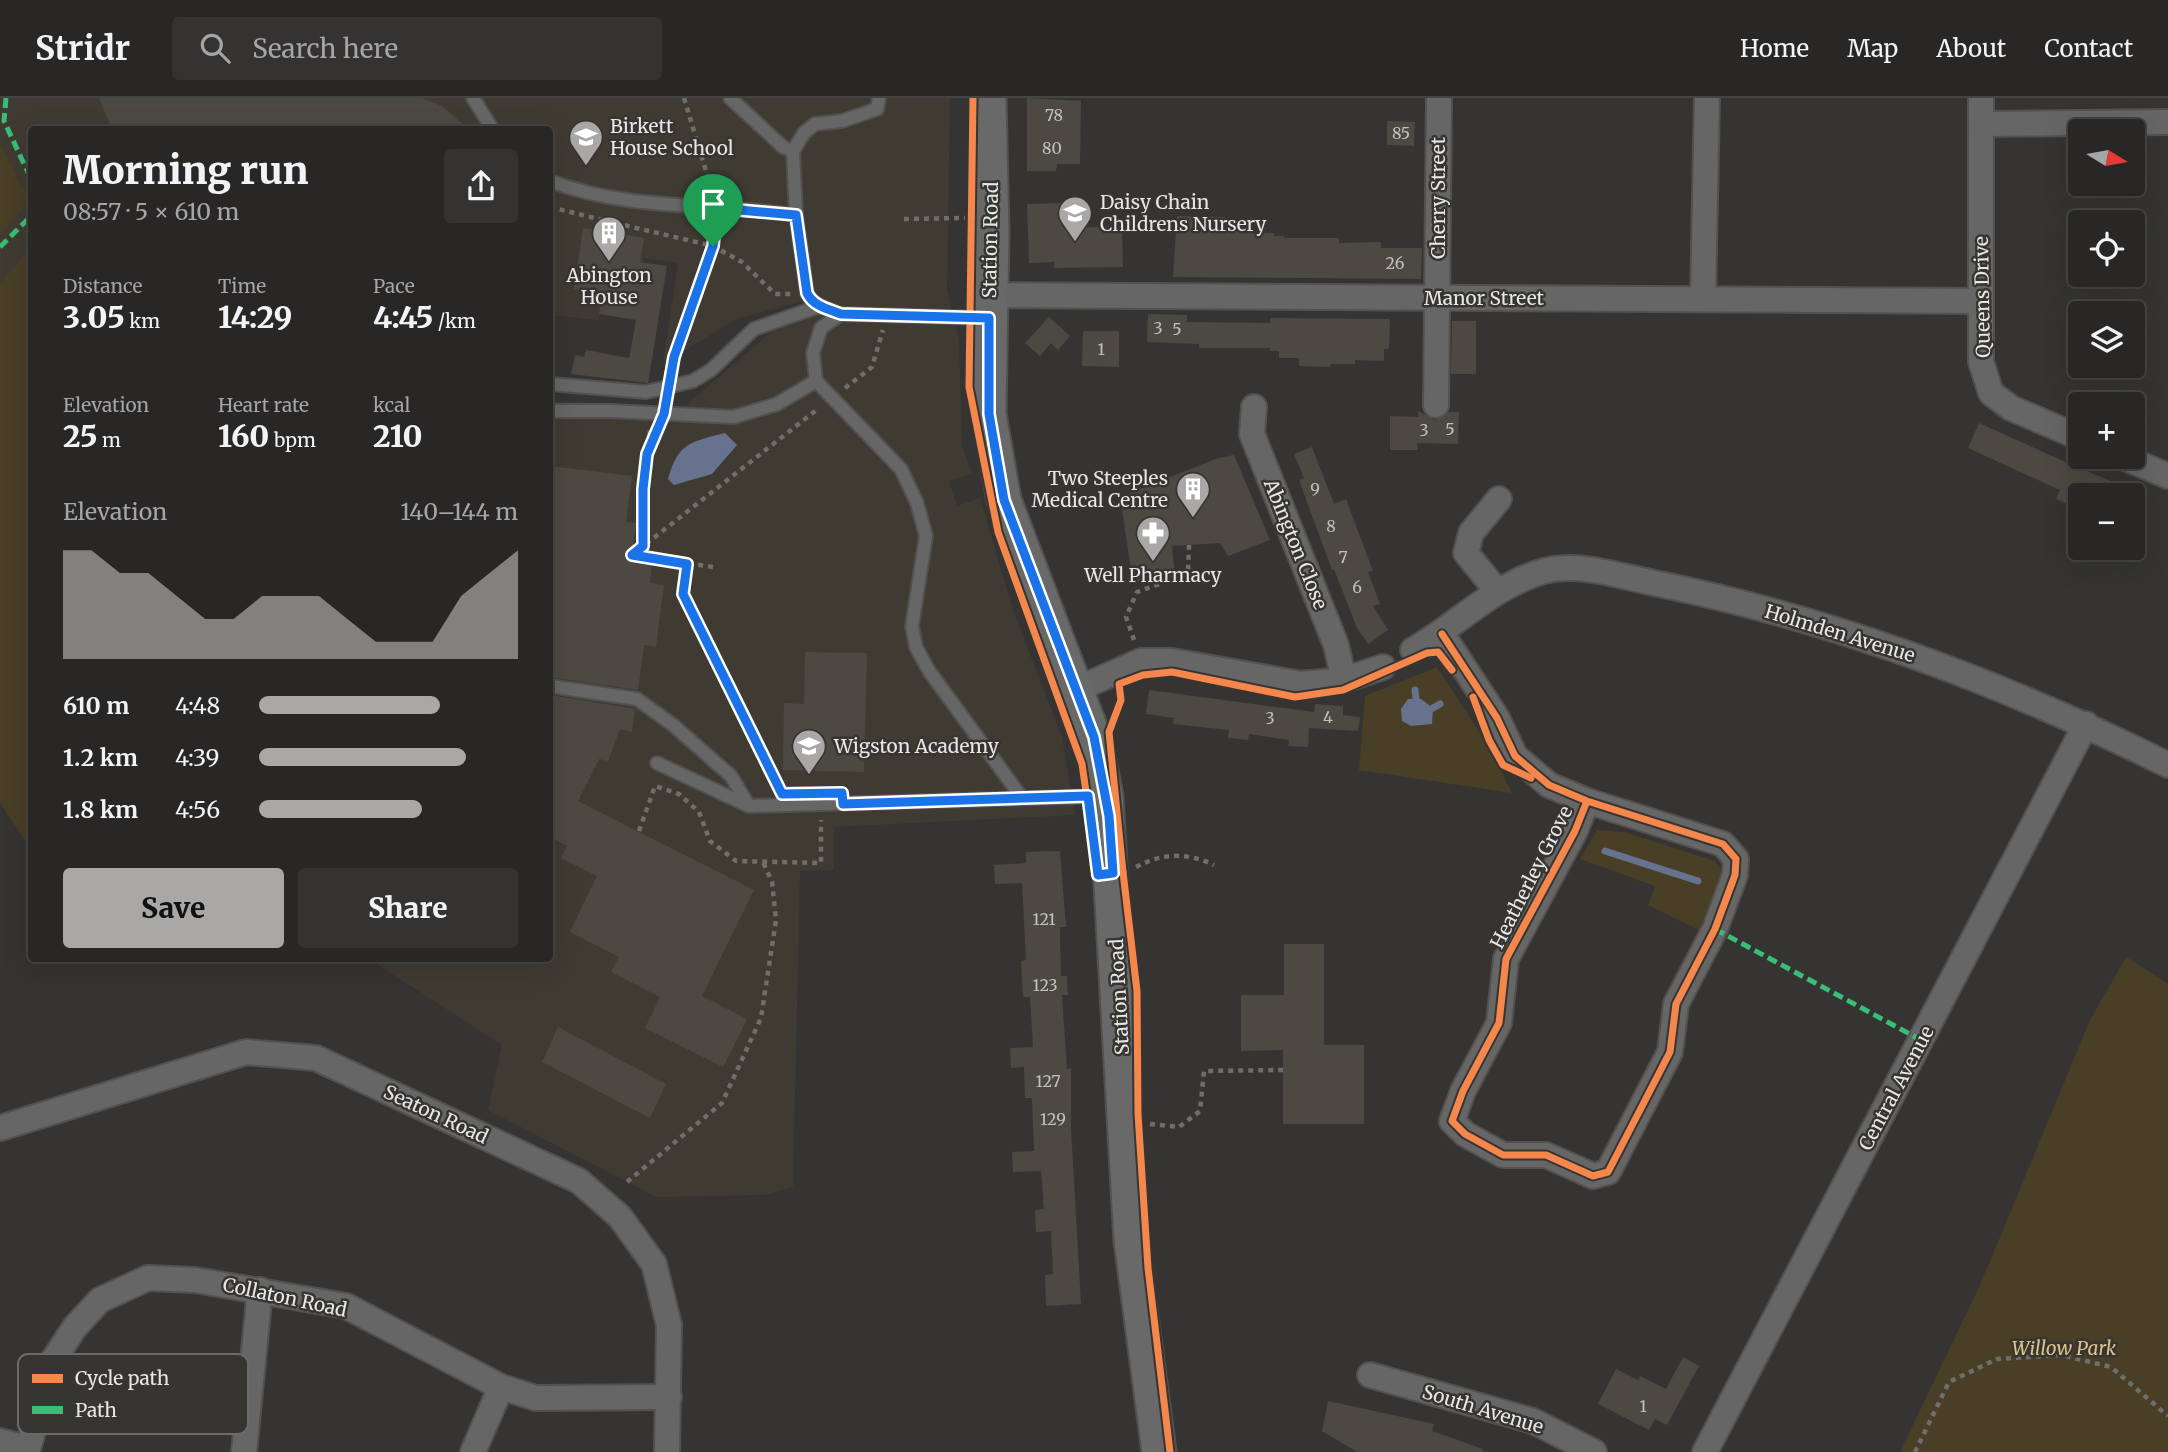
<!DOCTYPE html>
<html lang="en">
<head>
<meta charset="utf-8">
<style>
	body { margin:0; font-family:Merriweather,serif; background:#343332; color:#f1f3f6; height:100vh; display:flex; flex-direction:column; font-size:26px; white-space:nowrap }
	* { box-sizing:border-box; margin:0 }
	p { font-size:23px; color:#a5a5a7 }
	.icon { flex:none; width:38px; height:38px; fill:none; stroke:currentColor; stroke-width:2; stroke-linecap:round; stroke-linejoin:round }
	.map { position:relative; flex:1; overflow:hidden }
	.drawer { position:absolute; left:28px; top:28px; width:525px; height:836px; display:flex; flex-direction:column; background:#282726; border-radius:7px; box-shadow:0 7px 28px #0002,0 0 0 2px #444443 }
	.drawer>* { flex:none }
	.needle { width:46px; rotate:101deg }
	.tools { position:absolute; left:2068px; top:21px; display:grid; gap:14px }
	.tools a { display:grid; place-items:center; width:77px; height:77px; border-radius:7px; background:#282726; box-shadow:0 7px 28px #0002,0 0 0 2px #444443; font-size:35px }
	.pin { position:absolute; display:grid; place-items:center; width:60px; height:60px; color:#fff; margin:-72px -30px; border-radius:50% 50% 50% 0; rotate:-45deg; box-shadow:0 0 7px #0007 }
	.pin .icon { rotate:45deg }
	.round { display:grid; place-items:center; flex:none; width:74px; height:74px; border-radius:7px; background:#343332 }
	.overview { display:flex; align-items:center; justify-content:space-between; height:119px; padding:0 35px }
	h1 { font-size:38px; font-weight:800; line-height:52px }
	.stats { display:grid; grid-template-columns:repeat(3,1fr); gap:10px; height:119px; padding:7px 35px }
	.stats div { display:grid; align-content:center }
	.stats b { font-size:30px; font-weight:800 }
	.stats small { font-size:19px; font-weight:400 }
	.stats p { font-size:19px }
	.chart { height:196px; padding:14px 35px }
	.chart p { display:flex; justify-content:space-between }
	.chart svg { width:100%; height:126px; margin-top:7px; fill:#a9a8a7; opacity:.7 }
	.primary-button { display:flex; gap:14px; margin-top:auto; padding:14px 35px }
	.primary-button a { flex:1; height:80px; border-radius:7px; background:#a9a8a7; color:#111; font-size:28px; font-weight:800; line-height:80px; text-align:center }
	.primary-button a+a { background:#343332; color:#f1f3f6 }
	ul { padding:0 35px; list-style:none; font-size:23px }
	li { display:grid; grid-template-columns:112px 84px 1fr; align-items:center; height:52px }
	li i { height:18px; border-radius:9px; background:#a9a8a7 }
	header { display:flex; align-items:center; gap:42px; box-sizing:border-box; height:98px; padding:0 35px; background:#282726; border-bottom:2px solid #444443 }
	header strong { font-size:33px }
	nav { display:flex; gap:38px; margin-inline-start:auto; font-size:24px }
	.search { width:490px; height:63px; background:#343332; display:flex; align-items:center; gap:18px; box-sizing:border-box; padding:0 24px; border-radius:7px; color:#a5a5a7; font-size:26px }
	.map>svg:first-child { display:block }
</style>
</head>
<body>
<header>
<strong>Stridr</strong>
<div class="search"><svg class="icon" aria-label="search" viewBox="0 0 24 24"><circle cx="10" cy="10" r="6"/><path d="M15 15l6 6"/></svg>Search here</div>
<nav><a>Home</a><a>Map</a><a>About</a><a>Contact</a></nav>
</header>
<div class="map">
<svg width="2168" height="1354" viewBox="0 0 2168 1354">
	<rect width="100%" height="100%" fill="#353433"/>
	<path fill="#3f3b33" d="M0,0h950l-3,191 12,51 3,105 10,29 -23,7 8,25 23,-8 33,112 49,127 13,78 -241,12v43l-34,1 -7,316 -29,8 -108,2 -168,-87 14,-65 -133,-86h181v-558l134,6 124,-107 -72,19 -73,45 15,-101 -34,-5 -12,61 -32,-5 -2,6 -48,-5v-185h-518l-1,719 -31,-46z"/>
	<g fill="#493e26">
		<path d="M0,45l29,58 -29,34z"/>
		<path d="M31,149v602l-31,-46v-519z"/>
		<path d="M1437,569l48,74 27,52 -153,-23 6,-74z"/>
		<path d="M1597,732l27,2 91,29 10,15 -26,54 -51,-25 7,-19 -75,-27z"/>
		<path d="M2126,859l42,27v468h-268l80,-167 110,-265z"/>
	</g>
	<g fill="#67728f">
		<path d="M725,335l12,12 -25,29 -38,11 -6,-6c10,-36 22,-37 57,-46z"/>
		<path d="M1408,601h13l12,9 -1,16 -21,2 -9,-5 -1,-12z"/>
	</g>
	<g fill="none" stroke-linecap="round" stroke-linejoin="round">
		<g stroke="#67728f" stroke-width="7">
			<path d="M1415,592l1,9"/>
			<path d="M1433,610l7,-4"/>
			<path d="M1605,753l93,30"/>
		</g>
	</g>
	<g fill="#4c4942">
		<path d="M99,0h323l20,8 28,24h-358z"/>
		<path d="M1027,0l54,3 -1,63h-23l-1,7h-29z"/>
		<path d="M1387,23l28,1 -1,24 -27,-1z"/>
		<path d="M1065,105l1,25 56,-2 1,41 -69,1v-6l-25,1 -2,-59z"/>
		<path d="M1177,118l48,1v13h26v3h23v3h10v2h55v5l42,-1v6h41l-1,31 -248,-2z"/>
		<path d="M583,130l61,10 -4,24 27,4 -19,117 -77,-9 4,-19 9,2 2,-7 43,8 7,-38 -37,-6 3,-21 -28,-4z"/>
		<path d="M1148,216l39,1v7l83,1v-5l120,1 -1,30h-5v12l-29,-1v4h-24l-1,3 -31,-1v-8h-20v-7h-9v-3h-71v-4l-52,-2z"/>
		<path d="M1049,219l21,19 -12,14 -7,-7 -11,13 -15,-13z"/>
		<path d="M1452,223h24v53h-25z"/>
		<path d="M1083,233h36v36l-37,-1z"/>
		<path d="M1418,313l17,9 14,-8h10l-1,32 -41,-1 1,7h-28v-34l28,1z"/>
		<path d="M1979,325l93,42 73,30h-64v15l-25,-11 4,-9 -92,-42z"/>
		<path d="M1312,349l22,57 12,-5 27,72 -5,1 12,32 -7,2 15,24 -20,14 -11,-16 -23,-59 -2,1 -33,-90 5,-2 -10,-24z"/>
		<path d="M1234,357l36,85 -42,16 -8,-13 -48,3 3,31 -42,5 -13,-85 98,-39z"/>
		<path d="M550,368l82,10 -6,46 10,1 -5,38 21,2 -2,20 14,2 -8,62 -12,-2 -6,45 -88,-13z"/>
		<path d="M805,554l62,1 -3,119 -81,-2 1,-67 20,1z"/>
		<path d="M1149,592l165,22 1,-8 28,2v9l17,2 -2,14 -49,-3 -1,19 -20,-1 1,-6 -40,-6 -1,6 -20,-2 1,-8 -56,-6 1,-6 -28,-4z"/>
		<path d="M550,597l85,14 -3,23 -12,-3 -12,32 -9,-2 -21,42 176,89 -52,106 45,23 -24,48 -78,-39 15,-31 -49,-25 8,-15 -49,-25 27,-56 -36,-18 6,-12 -17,-9z"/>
		<path d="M1060,753l6,76h-6v15l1,34h6l1,19h-6l5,74 4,-1v60l10,176 -35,2 -1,-31 8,-1 -2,-43 -15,1 -1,-22 9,-1 -3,-38 -28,1 -1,-20 22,-1 -2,-53h-7l-1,-31 -13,1 -1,-20 23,-1 -3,-50h-7l-2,-36 5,-1 -4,-77 -27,1 -1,-19 32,-2v-11z"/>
		<path d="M1284,846h40v101h40v79h-81v-74l-42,1v-56h43z"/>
		<path d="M558,929l108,57 -16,34 -108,-56z"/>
		<path d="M1683,1259l16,9 -32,59 -12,-6 -6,11 -51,-26 18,-35 22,11 2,-4 26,13z"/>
		<path d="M1328,1303l106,23 -2,7 51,18v3h-126l-35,-21z"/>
	</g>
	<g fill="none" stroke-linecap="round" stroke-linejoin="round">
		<g stroke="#52514f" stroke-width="16">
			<g id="service">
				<path d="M473,0l20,32"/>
				<path d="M730,0l53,49 10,4"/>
				<path d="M550,83c78,30 164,22 246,34"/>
				<path d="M841,216c-13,-5 -28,-8 -34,-21l-11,-78 -3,-64 11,-18 11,-9 27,-3 35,-12 2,-11"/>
				<path d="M988,220l-147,-4 -20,14 -8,25 3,28 85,88 16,34 9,33 -14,90 4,21 13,24 93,127"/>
				<path d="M550,286l96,8 47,-11 18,-11 43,-41 66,-23"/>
				<path d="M550,313h61l123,6 43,-13 39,-23"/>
				<path d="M550,588l87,13 36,26 58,51 18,30"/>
				<path d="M657,665l92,43 357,-10"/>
			</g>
		</g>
		<g stroke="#52514f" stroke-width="28">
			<g id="minor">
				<path d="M1981,0v264l10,31 20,15 70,30"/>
				<path d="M1982,26l186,-2"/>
				<path d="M989,197l991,6"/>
				<path d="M1703,200l4,-200"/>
				<path d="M1436,307l3,-307"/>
				<path d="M1254,309l-2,27 84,211 8,35"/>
				<path d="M2123,359l45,19"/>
				<path d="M1497,493l-31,-38 5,-20 28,-34"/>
				<path d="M1442,536l55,84 18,38 34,29 38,16 136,43 13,15 -1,16 -20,54 -39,75 -6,48 -62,120 -15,4 -47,-21h-43l-38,-21 -13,-13 11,-30 36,-68 7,-64 69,-128 12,-30"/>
				<path d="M1413,552c44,-25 81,-65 131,-79 35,-9 76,5 110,12 179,36 351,101 514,182"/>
				<path d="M1075,592l66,-29h31l129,23 43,-4 39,-13"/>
				<path d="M0,1030l246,-76 70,6 263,123 41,36 34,47 15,61 -2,127"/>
				<path d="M1370,1277l163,46 61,31"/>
				<path d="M0,1343l27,7"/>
				<path d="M27,1354l27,-93 21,-32 25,-27 48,-22 47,2 151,26 155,81 35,11 133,-1"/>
				<path d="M244,1354l16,-162"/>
				<path d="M473,1354l28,-65"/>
				<path d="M1705,1354l381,-728"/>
			</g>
		</g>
		<g stroke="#52514f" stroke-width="37">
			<path id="secondary" d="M989,0l3,134 -3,182 15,86 90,237 12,59 25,445 28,211"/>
		</g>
		<g stroke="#6e6e6d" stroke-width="4.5" stroke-dasharray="5 5" stroke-linecap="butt">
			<path d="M684,0l28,93"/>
			<path d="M550,109l65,16"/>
			<path d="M904,121l61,-1"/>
			<path d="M615,135v-10l98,23 29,16 33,32h16"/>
			<path d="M672,271l41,-123 2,-22"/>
			<path d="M845,290l27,-21 11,-37"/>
			<path d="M647,356l11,-26"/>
			<path d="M643,447v-55l7,-61"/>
			<path d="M687,465l-4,31 96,194"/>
			<path d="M713,469l-81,-12 187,-147"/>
			<path d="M1134,542l-8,-23 11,-25 51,-18 1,-29"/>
			<path d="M639,733l16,-45 24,8 20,18 11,29 26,20 85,2v-43"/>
			<path d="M1136,769c26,-14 51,-15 78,-2"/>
			<path d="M1150,1026l29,3 21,-16 4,-40 79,-1"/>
			<path d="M627,1084l95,-79 39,-85 15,-98 -4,-38 -9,-20"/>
			<path d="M1915,1354l34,-70 48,-23 64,-4 50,12 57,49"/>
		</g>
		<use href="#service" stroke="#676666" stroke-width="12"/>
		<use href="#minor" stroke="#676666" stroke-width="24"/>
		<use href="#secondary" stroke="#696969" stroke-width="33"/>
		<g stroke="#3abd76" stroke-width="5" stroke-dasharray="10 5" stroke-linecap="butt">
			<path d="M6,0l-2,23 28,60"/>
			<path d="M0,149l32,-32"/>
			<path d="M1715,831l206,111"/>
		</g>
		<g stroke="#363532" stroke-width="11">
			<g id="cycleway">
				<path d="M973,0l-4,289 29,145 84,232 16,111 25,-3 14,119 1,123 10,154 22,184"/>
				<path d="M1442,536l55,84 18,38 34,29 38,16 136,43 13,15 -1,16 -20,54 -39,75 -6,48 -62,120 -15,4 -47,-21h-43l-38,-21 -13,-13 11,-30 36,-68 7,-64 69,-128 12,-30"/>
				<path d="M1473,599l16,43 14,25 28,13"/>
				<path d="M1123,774l-14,-140 12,-32 -2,-16 24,-9 29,-3 123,25 48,-7 84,-37 11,-1 14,18"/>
			</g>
		</g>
		<use href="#cycleway" stroke="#f5874c" stroke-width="7"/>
	</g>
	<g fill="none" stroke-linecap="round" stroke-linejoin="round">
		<g stroke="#fff" stroke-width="14">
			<path id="route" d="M717,110l79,7 11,78c6,13 21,16 34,21l148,4v96l15,86 90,237 15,79 4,57 -15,2 -10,-79 -245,8 -1,-11 -60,1 -99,-200 4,-30 -55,-9 11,-9v-57l4,-35 17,-40 10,-57 39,-111z"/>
		</g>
		<use href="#route" stroke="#1a73e8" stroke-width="9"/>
	</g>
	<defs>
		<g id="school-pin" transform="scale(1.75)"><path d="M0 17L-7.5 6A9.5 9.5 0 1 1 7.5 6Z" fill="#a9a8a7" stroke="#363532"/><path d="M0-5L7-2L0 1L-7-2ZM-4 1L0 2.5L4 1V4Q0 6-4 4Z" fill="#fff"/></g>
		<g id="building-pin" transform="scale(1.75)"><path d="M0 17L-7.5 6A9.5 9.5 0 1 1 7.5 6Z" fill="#a9a8a7" stroke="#363532"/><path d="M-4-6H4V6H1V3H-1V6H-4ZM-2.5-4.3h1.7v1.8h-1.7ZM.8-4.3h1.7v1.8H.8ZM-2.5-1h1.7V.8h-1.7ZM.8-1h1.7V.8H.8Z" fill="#fff"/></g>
		<g id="pharmacy-pin" transform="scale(1.75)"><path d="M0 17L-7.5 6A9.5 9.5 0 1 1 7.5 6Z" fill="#a9a8a7" stroke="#363532"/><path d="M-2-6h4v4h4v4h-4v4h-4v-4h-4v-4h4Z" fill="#fff"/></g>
	</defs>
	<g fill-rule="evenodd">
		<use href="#school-pin" x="586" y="39"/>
		<use href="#school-pin" x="1075" y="115"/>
		<use href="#building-pin" x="609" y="135"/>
		<use href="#building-pin" x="1193" y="391"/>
		<use href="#pharmacy-pin" x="1153" y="435"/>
		<use href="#school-pin" x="809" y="648"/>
	</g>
	<g text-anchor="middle" stroke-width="5" stroke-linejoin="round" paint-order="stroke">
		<g font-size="16" fill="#c1c0bc">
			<text x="1054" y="23">78</text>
			<text x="1401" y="41">85</text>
			<text x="1052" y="56">80</text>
			<text x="1395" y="171">26</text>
			<text x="1158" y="236">3</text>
			<text x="1177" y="237">5</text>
			<text x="1101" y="257">1</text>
			<text x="1450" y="337">5</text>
			<text x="1424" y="338">3</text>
			<text x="1315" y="397">9</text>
			<text x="1331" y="434">8</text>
			<text x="1343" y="465">7</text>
			<text x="1357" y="495">6</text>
			<text x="1328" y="625">4</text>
			<text x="1270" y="626">3</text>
			<text x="1044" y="827">121</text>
			<text x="1045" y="893">123</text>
			<text x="1048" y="989">127</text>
			<text x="1053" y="1027">129</text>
			<text x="1643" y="1314">1</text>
		</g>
		<g font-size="19" fill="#e8e7e5" stroke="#363532" text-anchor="start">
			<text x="610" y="35">Birkett<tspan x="610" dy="22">House School</tspan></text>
			<text x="1100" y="111">Daisy Chain<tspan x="1100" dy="22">Childrens Nursery</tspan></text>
			<text x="609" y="184" text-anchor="middle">Abington<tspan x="609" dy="22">House</tspan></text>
			<text x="1168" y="387" text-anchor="end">Two Steeples<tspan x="1168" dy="22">Medical Centre</tspan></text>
			<text x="1153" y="484" text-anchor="middle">Well Pharmacy</text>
			<text x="834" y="655">Wigston Academy</text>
		</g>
		<g font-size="19" fill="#e8e7e5" stroke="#363532">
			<text transform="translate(1438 100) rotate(-90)" y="7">Cherry Street</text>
			<text transform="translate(990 142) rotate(-89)" y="7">Station Road</text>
			<text transform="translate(1982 199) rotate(-91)" y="7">Queens Drive</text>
			<text x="1484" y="207">Manor Street</text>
			<text transform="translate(1296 446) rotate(68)" y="7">Abington Close</text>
			<text transform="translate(1840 535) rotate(17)" y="7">Holmden Avenue</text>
			<text transform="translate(1531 779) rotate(-63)" y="7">Heatherley Grove</text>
			<text transform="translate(1119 899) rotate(-93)" y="7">Station Road</text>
			<text transform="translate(1896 990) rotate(-62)" y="7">Central Avenue</text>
			<text transform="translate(436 1016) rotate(25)" y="7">Seaton Road</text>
			<text transform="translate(285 1199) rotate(12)" y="7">Collaton Road</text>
			<text transform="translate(1483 1311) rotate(17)" y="7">South Avenue</text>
		</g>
		<g font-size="19" font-style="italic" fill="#dfc48a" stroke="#363532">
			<text x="2064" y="1257">Willow Park</text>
		</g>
	</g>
	<rect x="18" y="1256" width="230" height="80" rx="10" fill="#363532" stroke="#6b6a68" stroke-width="2"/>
	<rect x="32" y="1276" width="31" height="9" fill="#f5874c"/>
	<rect x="32" y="1308" width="31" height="8" fill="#3abd76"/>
	<g font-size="19" fill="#e8e7e5">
		<text x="75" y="1287">Cycle path</text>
		<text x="75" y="1319">Path</text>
	</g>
</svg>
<div class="tools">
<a><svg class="needle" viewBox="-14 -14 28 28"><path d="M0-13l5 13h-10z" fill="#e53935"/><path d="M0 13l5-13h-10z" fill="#a5a5a7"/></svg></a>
<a><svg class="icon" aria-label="locate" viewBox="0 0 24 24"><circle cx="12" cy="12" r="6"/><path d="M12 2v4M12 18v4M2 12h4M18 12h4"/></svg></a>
<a><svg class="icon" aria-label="layers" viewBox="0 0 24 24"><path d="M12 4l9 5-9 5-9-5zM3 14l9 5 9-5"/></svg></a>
<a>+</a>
<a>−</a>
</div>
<div class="pin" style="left:713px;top:148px;background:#1e9e55"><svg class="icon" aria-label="arrive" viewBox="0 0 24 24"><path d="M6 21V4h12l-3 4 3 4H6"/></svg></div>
<section class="drawer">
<div class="overview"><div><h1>Morning run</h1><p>08:57 · 5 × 610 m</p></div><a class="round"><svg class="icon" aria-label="share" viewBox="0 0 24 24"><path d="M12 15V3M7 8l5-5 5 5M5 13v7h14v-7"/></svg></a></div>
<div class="stats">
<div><p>Distance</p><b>3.05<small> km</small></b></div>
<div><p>Time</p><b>14:29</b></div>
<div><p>Pace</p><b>4:45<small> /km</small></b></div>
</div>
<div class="stats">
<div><p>Elevation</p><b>25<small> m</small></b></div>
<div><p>Heart rate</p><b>160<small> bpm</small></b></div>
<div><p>kcal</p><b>210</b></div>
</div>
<div class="chart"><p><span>Elevation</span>140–144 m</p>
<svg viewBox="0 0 160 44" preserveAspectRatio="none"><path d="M0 44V6L10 6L20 14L30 14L40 22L50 30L60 30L70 22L80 22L90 22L100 30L110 38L120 38L130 38L140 22L150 14L160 6V44z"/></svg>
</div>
<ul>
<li><b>610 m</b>4:48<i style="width:70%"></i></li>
<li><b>1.2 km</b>4:39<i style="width:80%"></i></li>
<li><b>1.8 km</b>4:56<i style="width:63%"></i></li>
</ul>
<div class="primary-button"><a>Save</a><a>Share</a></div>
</section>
</div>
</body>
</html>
